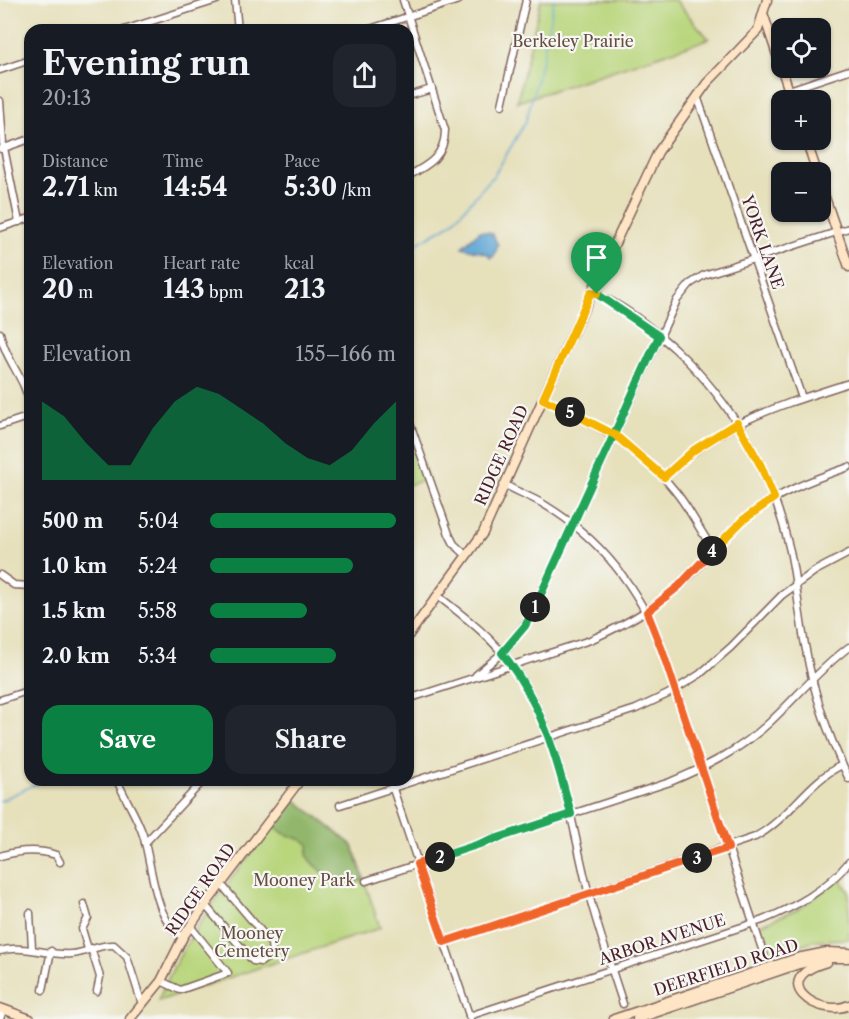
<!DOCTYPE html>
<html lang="en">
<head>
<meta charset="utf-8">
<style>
	body { margin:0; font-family:"Libre Caslon Text",serif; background:#20242c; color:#f1f3f6; height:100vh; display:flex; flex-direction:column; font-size:22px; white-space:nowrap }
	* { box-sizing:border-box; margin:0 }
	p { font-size:20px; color:#9ea1a6 }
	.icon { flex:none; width:33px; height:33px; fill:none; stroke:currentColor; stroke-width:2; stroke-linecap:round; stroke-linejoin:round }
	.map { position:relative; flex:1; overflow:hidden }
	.details { position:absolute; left:24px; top:24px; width:390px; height:762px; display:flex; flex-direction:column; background:#171b24; border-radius:18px; box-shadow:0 2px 4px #0004 }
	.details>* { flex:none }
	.tools { position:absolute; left:771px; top:18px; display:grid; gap:12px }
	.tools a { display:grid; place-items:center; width:60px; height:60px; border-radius:12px; background:#171b24; box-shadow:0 2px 4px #0004; font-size:30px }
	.pin { position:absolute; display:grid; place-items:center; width:51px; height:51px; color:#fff; margin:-62px -26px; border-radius:50% 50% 50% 0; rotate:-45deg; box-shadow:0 0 6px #0007 }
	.pin .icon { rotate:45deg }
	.km { position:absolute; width:30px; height:30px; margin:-15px; border-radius:50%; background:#222; color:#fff; font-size:16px; line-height:30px; text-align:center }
	.round { display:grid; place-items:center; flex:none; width:63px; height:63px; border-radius:18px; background:#20242c }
	.summary { display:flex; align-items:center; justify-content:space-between; height:102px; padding:0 18px }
	h1 { font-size:33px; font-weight:800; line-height:45px }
	.figures { display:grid; grid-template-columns:repeat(3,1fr); gap:9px; height:102px; padding:6px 18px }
	.figures div { display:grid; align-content:center }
	.figures b { font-size:26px; font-weight:800 }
	.figures small { font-size:16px; font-weight:400 }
	.figures p { font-size:16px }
	.chart { height:168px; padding:12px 18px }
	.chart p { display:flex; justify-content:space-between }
	.chart svg { width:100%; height:108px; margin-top:6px; fill:#0b8043; opacity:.7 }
	.cta { display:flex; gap:12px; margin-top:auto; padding:12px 18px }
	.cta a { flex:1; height:69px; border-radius:18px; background:#0b8043; color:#fff; font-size:24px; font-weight:800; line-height:69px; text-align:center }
	.cta a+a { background:#20242c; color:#f1f3f6 }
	ul { padding:0 18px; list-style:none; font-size:20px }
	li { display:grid; grid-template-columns:96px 72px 1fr; align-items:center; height:45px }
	li i { height:15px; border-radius:8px; background:#0b8043 }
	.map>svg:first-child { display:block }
</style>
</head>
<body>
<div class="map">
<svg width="849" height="1019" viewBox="0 0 849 1019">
	<rect width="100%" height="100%" fill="#f6f6f2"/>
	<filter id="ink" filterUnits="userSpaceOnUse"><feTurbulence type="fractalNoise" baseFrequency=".0167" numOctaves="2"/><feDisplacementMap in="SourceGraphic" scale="12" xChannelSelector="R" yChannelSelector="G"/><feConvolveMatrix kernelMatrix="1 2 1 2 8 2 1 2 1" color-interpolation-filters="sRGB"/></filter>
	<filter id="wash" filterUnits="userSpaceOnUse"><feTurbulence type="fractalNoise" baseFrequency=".008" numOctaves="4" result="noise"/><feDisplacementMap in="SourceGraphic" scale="24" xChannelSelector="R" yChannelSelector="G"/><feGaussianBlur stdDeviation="1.35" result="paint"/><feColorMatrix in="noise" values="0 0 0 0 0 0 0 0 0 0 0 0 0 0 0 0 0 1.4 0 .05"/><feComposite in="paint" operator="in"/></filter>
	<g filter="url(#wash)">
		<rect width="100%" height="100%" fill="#e6e0bb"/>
		<g fill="#b9d67d" stroke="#827a54" stroke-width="1.5">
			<path d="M541,0h134l34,39 -192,63z"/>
			<path d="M418,450l10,29 -20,6v-31z"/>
			<path d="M294,799l59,47 27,82 -222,73c31,-76 86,-138 136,-202z"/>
			<path d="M839,879l10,12v48l-34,1 -48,16 -9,-30 42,-18z"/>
		</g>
		<path fill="#92b76c" stroke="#6e6b4c" stroke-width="1.5" d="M294,799l59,47 11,33c-21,11 -46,-7 -57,-24l2,-11c-12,-9 -27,-6 -35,-20z"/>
		<path fill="#5ca4d3" stroke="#53627f" stroke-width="1.5" d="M480,231l12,2 6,12 -4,11 -4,2 -2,-4 -26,-7z"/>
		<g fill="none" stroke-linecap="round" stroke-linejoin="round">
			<g stroke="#5ca4d3" stroke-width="1.5">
				<path d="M408,249l44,-26 43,-49 31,-53 16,-61 12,-60"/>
				<path d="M0,801l44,-21"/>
			</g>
		</g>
	</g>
	<g filter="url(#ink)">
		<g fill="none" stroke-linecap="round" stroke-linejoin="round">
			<g stroke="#81635d" stroke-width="9">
				<g id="street">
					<path d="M235,0l3,30"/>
					<path d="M403,0l42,130c0,26 -16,35 -37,46"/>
					<path d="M124,30l93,-30"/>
					<path d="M367,30l92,-30"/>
					<path d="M0,70l30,-10"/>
					<path d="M789,90l60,-20"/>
					<path d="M408,96l24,-7"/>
					<path d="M697,96l105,302"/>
					<path d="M0,101l3,42 16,79"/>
					<path d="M502,105l24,-105"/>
					<path d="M1,149l29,-10"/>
					<path d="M0,228l30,-10"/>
					<path d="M591,292c30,11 59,35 83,56 59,54 98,125 116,203 7,33 9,66 16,99 8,45 23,88 43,129"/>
					<path d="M0,333c5,27 26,46 30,73"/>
					<path d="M543,399c51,26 96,45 132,92 15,18 25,40 38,58"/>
					<path d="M408,418l41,116 5,10 13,12"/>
					<path d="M0,426l30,-10"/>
					<path d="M664,477c58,-55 111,-70 185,-94"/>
					<path d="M504,484c13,8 28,13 41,21 56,34 94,83 117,144l102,306"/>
					<path d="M0,575l14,10 16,1"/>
					<path d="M438,596c27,21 56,43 76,72 46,66 55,146 74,223 10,38 23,76 35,113"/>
					<path d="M476,675l32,-27 23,-33 146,-315 13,-16 14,-9 145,-47"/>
					<path d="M408,699l182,-59c37,-16 71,-35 100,-64 18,-18 33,-40 53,-56 32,-26 67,-40 106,-53"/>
					<path d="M0,700l30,-10"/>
					<path d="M117,780c8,19 20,36 26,55 9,29 11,86 40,102"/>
					<path d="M390,780l80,238"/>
					<path d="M340,805l296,-96 32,-15 32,-20 31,-27 51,-52 33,-24 34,-18"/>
					<path d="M145,843l59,-63"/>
					<path d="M0,856c17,-5 38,-7 56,-1l4,7"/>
					<path d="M366,881l304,-99c36,-15 70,-32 99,-59 27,-25 49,-53 80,-76"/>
					<path d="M84,904l4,14 -6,11 6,20"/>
					<path d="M205,905l48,56 8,1 11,-8 -1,-11 -50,-59"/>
					<path d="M30,913l2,35"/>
					<path d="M444,942l311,-105c34,-18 52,-55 87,-72"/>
					<path d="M91,948l9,29 -3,14"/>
					<path d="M0,951c25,-7 47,5 72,3 15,-1 26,-10 42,-9l13,12 15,47"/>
					<path d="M161,981l19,9 48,-17 -38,-47"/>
					<path d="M43,990l8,-39"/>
					<path d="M469,1016l294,-96c34,-14 63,-30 86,-58"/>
					<path d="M0,1019l3,-9"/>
				</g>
			</g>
			<g stroke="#81635d" stroke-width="11">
				<g id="secondary">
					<path d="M764,16l28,84"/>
					<path d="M806,140l11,32"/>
					<path d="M820,183l29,84"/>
					<path d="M408,636l75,-103 84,-188 91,-193 49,-69 51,-53 9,-30"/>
					<path d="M827,962c-63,18 -7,57 22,43"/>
					<path d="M0,1008l30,11"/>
					<path d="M130,1019l31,-38 22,-44 17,-25 100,-132"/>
					<path d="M614,1019l183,-61 30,-6 22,1"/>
					<path d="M637,1019l162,-55 29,-6h20"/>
				</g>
			</g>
			<use href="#street" stroke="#fff" stroke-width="6"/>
			<use href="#secondary" stroke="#fee5c5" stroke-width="8"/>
		</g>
	</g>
	<g fill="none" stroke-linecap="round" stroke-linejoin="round" filter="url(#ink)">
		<g stroke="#fff" stroke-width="12">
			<path id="split-1" d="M535,607l124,-271 -62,-42"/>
		</g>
		<g stroke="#fff" stroke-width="12">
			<path id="split-2" d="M440,857l131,-43c-15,-59 -30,-113 -69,-161l23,-27 10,-19"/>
		</g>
		<g stroke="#fff" stroke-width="12">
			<path id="split-3" d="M440,857l-23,7 27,78 253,-84"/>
		</g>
		<g stroke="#fff" stroke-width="12">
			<path id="split-4" d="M697,858l31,-10 -66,-198 -15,-38 32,-26 33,-35"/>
		</g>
		<g stroke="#fff" stroke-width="12">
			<path id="split-5" d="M570,412l45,23 49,42 30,-27 43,-27 24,43 13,32 -31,22 -31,31"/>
		</g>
		<g stroke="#fff" stroke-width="12">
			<path id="split-6" d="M570,412l-27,-13 48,-107 6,2"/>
		</g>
		<use href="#split-1" stroke="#22a559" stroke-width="8"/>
		<use href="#split-2" stroke="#22a559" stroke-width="8"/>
		<use href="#split-3" stroke="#f0652b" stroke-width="8"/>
		<use href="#split-4" stroke="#f0652b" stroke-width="8"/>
		<use href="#split-5" stroke="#f5b400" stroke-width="8"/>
		<use href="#split-6" stroke="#f5b400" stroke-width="8"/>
	</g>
	<g text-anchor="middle" stroke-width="4.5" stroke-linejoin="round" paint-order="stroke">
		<g font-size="16" fill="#664d40" stroke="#f6f6f2">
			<text x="573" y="47">Berkeley Prairie</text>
			<text x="304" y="886">Mooney Park</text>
			<text x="252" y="939">Mooney<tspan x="252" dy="18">Cemetery</tspan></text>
		</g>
		<g font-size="16" fill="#4a1f2b" stroke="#f6f6f2">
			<text transform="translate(763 242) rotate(71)" y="6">YORK LANE</text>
			<text transform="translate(501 455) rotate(-66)" y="6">RIDGE ROAD</text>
			<text transform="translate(200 889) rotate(-55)" y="6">RIDGE ROAD</text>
			<text transform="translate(662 939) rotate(-18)" y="6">ARBOR AVENUE</text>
			<text transform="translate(726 967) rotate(-18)" y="6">DEERFIELD ROAD</text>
		</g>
	</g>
</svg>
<div class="tools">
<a><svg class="icon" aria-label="locate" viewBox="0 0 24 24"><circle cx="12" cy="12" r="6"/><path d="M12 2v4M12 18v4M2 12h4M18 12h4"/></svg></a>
<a>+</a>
<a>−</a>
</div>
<div class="pin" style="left:597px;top:294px;background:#1e9e55"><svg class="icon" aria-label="arrive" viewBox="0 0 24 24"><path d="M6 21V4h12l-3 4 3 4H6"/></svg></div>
<b class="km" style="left:535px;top:607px">1</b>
<b class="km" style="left:440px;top:857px">2</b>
<b class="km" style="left:697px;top:858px">3</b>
<b class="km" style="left:712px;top:551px">4</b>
<b class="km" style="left:570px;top:412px">5</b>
<section class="details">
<div class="summary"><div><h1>Evening run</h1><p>20:13</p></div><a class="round"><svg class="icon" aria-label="share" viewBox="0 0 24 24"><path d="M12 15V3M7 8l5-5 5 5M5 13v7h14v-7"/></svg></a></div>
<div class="figures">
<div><p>Distance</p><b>2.71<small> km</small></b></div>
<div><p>Time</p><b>14:54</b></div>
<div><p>Pace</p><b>5:30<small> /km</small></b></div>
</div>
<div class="figures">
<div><p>Elevation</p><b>20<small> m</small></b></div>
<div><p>Heart rate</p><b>143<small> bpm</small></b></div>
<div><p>kcal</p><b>213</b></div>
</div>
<div class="chart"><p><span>Elevation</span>155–166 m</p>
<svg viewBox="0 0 160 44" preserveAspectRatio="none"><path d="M0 44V12L10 18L20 29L30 38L40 38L50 23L60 12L70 6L80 9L90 15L100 21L110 29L120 35L130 38L140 32L150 21L160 12V44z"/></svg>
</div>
<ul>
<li><b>500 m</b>5:04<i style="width:100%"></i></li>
<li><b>1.0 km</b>5:24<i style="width:77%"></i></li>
<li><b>1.5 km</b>5:58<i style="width:52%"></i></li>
<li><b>2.0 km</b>5:34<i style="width:68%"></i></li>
</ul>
<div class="cta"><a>Save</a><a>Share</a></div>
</section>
</div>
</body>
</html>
